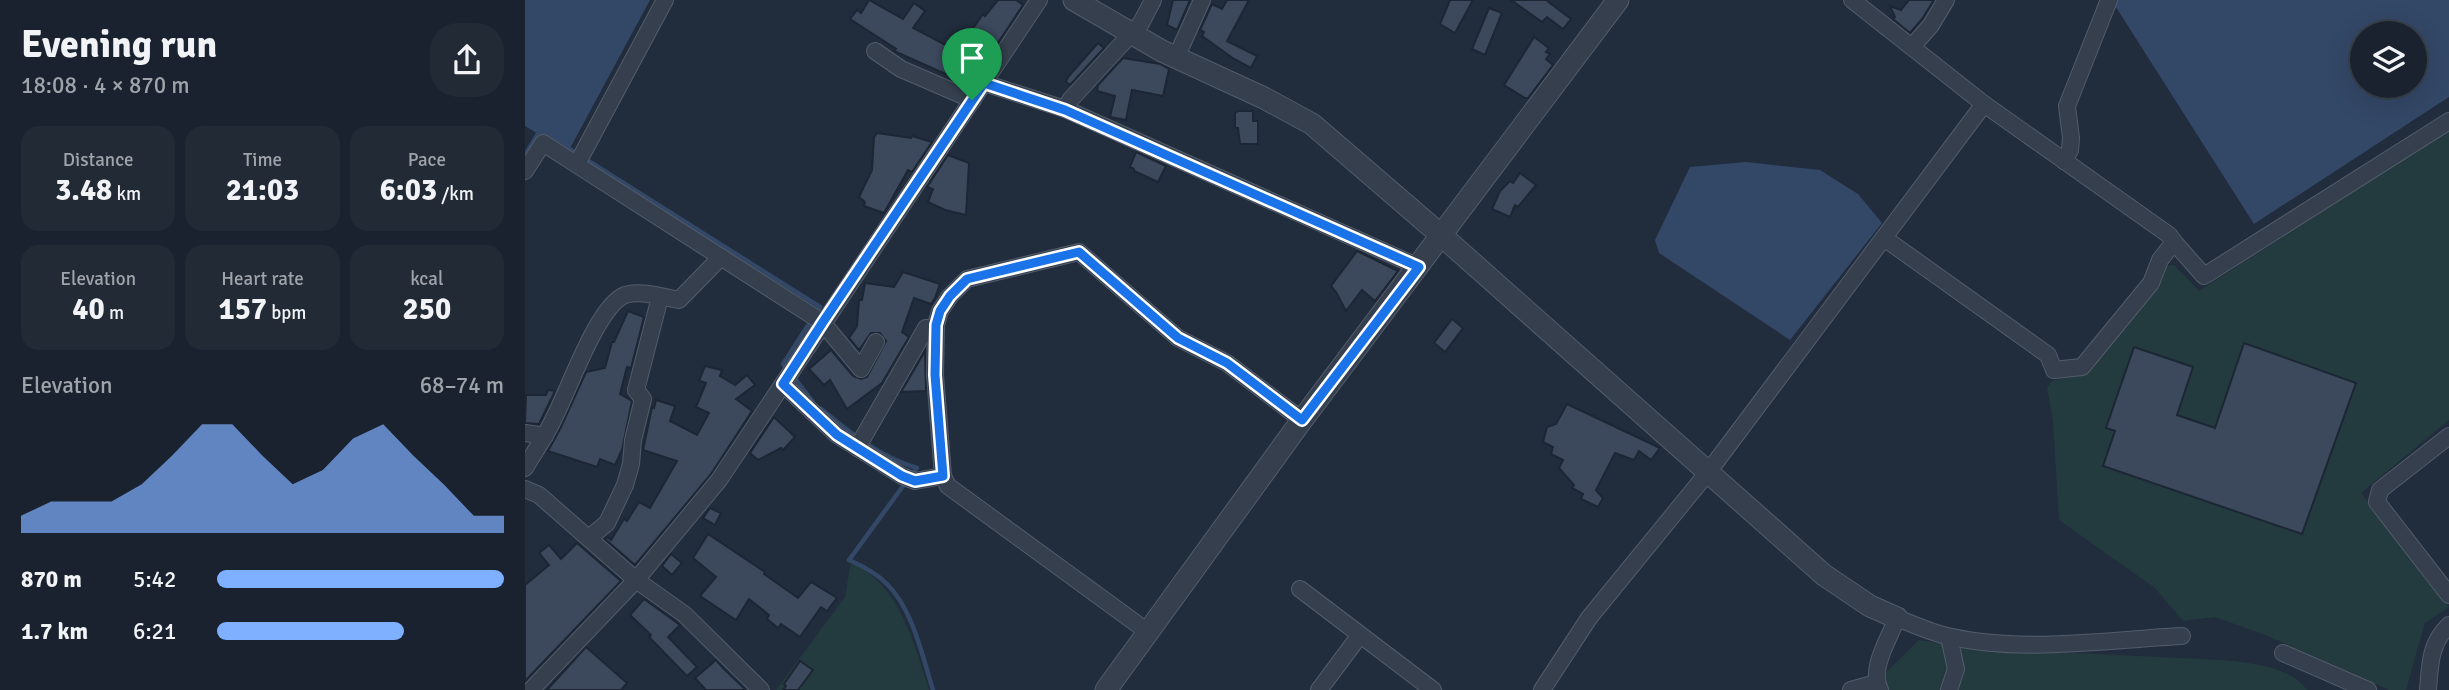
<!DOCTYPE html>
<html lang="en">
<head>
<meta charset="utf-8">
<style>
	body { margin:0; font-family:Signika,sans-serif; background:#222a36; color:#f1f3f6; height:100vh; display:flex; flex-direction:column; font-size:26px; white-space:nowrap }
	* { box-sizing:border-box; margin:0 }
	p { font-size:23px; color:#9fa4aa }
	.icon { flex:none; width:38px; height:38px; fill:none; stroke:currentColor; stroke-width:2; stroke-linecap:round; stroke-linejoin:round }
	.map { position:relative; flex:1; overflow:hidden }
	.details { display:flex; flex-direction:column; background:#19222e; width:525px }
	.details>* { flex:none }
	.buttons { position:absolute; left:1825px; top:21px; display:grid; gap:14px }
	.buttons a { display:grid; place-items:center; width:77px; height:77px; border-radius:50%; background:#19222e; box-shadow:0 7px 28px #0002,0 0 0 2px #373f4a; font-size:35px }
	.pin { position:absolute; display:grid; place-items:center; width:60px; height:60px; color:#fff; margin:-72px -30px; border-radius:50% 50% 50% 0; rotate:-45deg; box-shadow:0 0 7px #0007 }
	.pin .icon { rotate:45deg }
	.round { display:grid; place-items:center; flex:none; width:74px; height:74px; border-radius:28px; background:#222a36 }
	.head { display:flex; align-items:center; justify-content:space-between; height:119px; padding:0 21px }
	h1 { font-size:38px; font-weight:800; line-height:52px }
	.stats { display:grid; grid-template-columns:repeat(3,1fr); gap:10px; height:119px; padding:7px 21px }
	.stats div { display:grid; align-content:center; border-radius:18px; background:#222a36; text-align:center }
	.stats b { font-size:30px; font-weight:800 }
	.stats small { font-size:19px; font-weight:400 }
	.stats p { font-size:19px }
	.chart { height:196px; padding:14px 21px }
	.chart p { display:flex; justify-content:space-between }
	.chart svg { width:100%; height:126px; margin-top:7px; fill:#7fafff; opacity:.7 }
	ul { padding:0 21px; list-style:none; font-size:23px }
	li { display:grid; grid-template-columns:112px 84px 1fr; align-items:center; height:52px }
	li i { height:18px; border-radius:9px; background:#7fafff }
	main { display:flex; flex:1; min-height:0 }
	.map>svg:first-child { display:block }
</style>
</head>
<body>
<main>
<section class="details">
<div class="head"><div><h1>Evening run</h1><p>18:08 · 4 × 870 m</p></div><a class="round"><svg class="icon" aria-label="share" viewBox="0 0 24 24"><path d="M12 15V3M7 8l5-5 5 5M5 13v7h14v-7"/></svg></a></div>
<div class="stats">
<div><p>Distance</p><b>3.48<small> km</small></b></div>
<div><p>Time</p><b>21:03</b></div>
<div><p>Pace</p><b>6:03<small> /km</small></b></div>
</div>
<div class="stats">
<div><p>Elevation</p><b>40<small> m</small></b></div>
<div><p>Heart rate</p><b>157<small> bpm</small></b></div>
<div><p>kcal</p><b>250</b></div>
</div>
<div class="chart"><p><span>Elevation</span>68–74 m</p>
<svg viewBox="0 0 160 44" preserveAspectRatio="none"><path d="M0 44V38L10 33L20 33L30 33L40 27L50 17L60 6L70 6L80 17L90 27L100 22L110 11L120 6L130 17L140 27L150 38L160 38V44z"/></svg>
</div>
<ul>
<li><b>870 m</b>5:42<i style="width:100%"></i></li>
<li><b>1.7 km</b>6:21<i style="width:65%"></i></li>
</ul>
</section>
<div class="map">
<svg width="1924" height="690" viewBox="0 0 1924 690">
	<rect width="100%" height="100%" fill="#212d3d"/>
	<g fill="#233b3e">
		<path d="M1924,130v290l-88,73 88,114 -24,16 -19,67h-17l-121,-54 -53,-19 -32,4 -28,-33 -96,-68 -6,-100 -6,-32 5,-7 31,-6 73,-89 9,-20 9,-1 25,26z"/>
		<path d="M326,562c48,22 63,81 78,128h-153l69,-93z"/>
		<path d="M1394,640l51,8 252,12c28,3 68,6 85,30h-439z"/>
	</g>
	<g fill="#334766" fill-rule="evenodd">
		<path d="M0,0h125l-82,152 -43,-26z"/>
		<path d="M1590,0h334v97l-195,127 -140,-220zM1838,33h52v53h-52z"/>
		<path d="M1221,162l74,8 38,24 24,29 -92,117 -131,-87 -4,-13 35,-73z"/>
	</g>
	<g fill="none" stroke-linecap="round" stroke-linejoin="round">
		<g stroke="#334766" stroke-width="4.5">
			<path d="M43,148l252,159 -37,57 4,5"/>
			<path d="M0,155l13,-21"/>
			<path d="M268,376l20,26"/>
			<path d="M295,408c29,24 60,49 97,60l-5,7"/>
			<path d="M381,482l-57,78c14,6 27,13 38,24 26,26 35,71 46,106"/>
		</g>
	</g>
	<g fill="#3c495d" stroke="#1c2634" stroke-width="2">
		<path d="M344,0l34,19 11,-16 11,8 -12,17 44,23 26,-37 2,2 13,-16h18l7,5 -33,50 -5,-3 -17,32 -74,-33 2,-2 -46,-30 7,-9 4,3z"/>
		<path d="M648,0h17l-13,30 -10,-5z"/>
		<path d="M702,0h22l-22,41 30,15 -6,12 -17,-9 -32,-23 2,-4 -4,-2 12,-26 10,5z"/>
		<path d="M925,0h23l-18,33 -15,-9z"/>
		<path d="M986,0h35l25,19 -8,10 -16,-12 -5,5z"/>
		<path d="M1384,0h25l-12,19 -12,14 -17,-14 2,-2 -5,-11 11,4z"/>
		<path d="M964,8l13,5 -17,42 -13,-6z"/>
		<path d="M1009,37l15,11 -3,4 4,2 -4,5 7,6 -25,33h-3l-21,-13z"/>
		<path d="M573,43l6,5 -34,37 -4,-3 2,-5z"/>
		<path d="M598,58l37,6 9,5 -6,27 -31,-6 -6,30 -16,-3 5,-21 -18,-5 1,-6z"/>
		<path d="M713,111h15v10h5v23h-18l-2,-16h-3v-15z"/>
		<path d="M352,133l34,5 1,-2 20,6 -20,30 -4,-2 -24,43 -20,-7 1,-4 -6,-5 13,-27 2,-33z"/>
		<path d="M611,152l30,14 -8,16 -24,-11v-2l-4,-2z"/>
		<path d="M423,155l21,8 -3,52 -21,-5 -17,-8 5,-13 -6,-2z"/>
		<path d="M995,173l16,12 -18,22 -3,-2 -5,12 -18,-8 8,-18 10,-10 3,2z"/>
		<path d="M832,251l41,20 -23,30 -13,-11 -16,21 -10,-19 -5,-6z"/>
		<path d="M378,272l37,12 -5,14 -4,6 -17,-6 -12,34 7,5 -27,46 -35,26 -17,-29 -6,5 -15,-16 22,-19 22,26 8,3 6,-2 19,-36 -6,-8h-9l-12,17 -10,-12 8,-12 2,-26h3l3,-17 29,4z"/>
		<path d="M103,311l16,6 -13,51 -4,-1 -7,27 12,7 -10,49 -7,15 -15,-6 -3,8 -49,-16 13,-24 25,-55 19,-4 7,-26h2z"/>
		<path d="M927,319l11,9 -18,24 -11,-9z"/>
		<path d="M1719,343l112,40 -54,151 -199,-68 12,-35 -9,-3 28,-81 59,20 -16,48 38,13z"/>
		<path d="M400,351l1,40 -25,1z"/>
		<path d="M180,366l17,4 -2,6 15,9 12,-10 8,10 -19,14 16,12 -41,63 -76,91 -30,-26 2,-2 4,3 13,-21 3,2 12,-19 11,6 27,-47 -34,-11 9,-43 2,1 2,-8 19,6 -5,15 27,14 12,-22 -13,-6 10,-24 -7,-2z"/>
		<path d="M23,390l7,1 -16,33 -14,-1 1,-28h20z"/>
		<path d="M1042,404l93,44 -9,12 -12,-9 -5,9 -19,-7 -19,37 7,8 -5,9 -17,-8 2,-5 -11,-6 2,-3 -15,-17 4,-8 -12,-6 2,-7 -10,-5 4,-15 9,-3z"/>
		<path d="M249,417l21,20 -12,13 -2,-2 -23,12 -8,-7z"/>
		<path d="M185,508l11,5 -6,12 -12,-7z"/>
		<path d="M183,534l57,38 -1,2 34,24 13,-16 26,16 -10,13 -6,-4 -21,30 -19,-13 -3,4 -11,-9 2,-4 -20,-16 -13,21 -36,-24 16,-19 -23,-19z"/>
		<path d="M52,543l44,38 -96,100v-96l24,-20 -10,-12 10,-8 12,14z"/>
		<path d="M146,554l11,9 -10,12 -10,-9z"/>
		<path d="M119,599l36,26 -12,12 29,30 -10,9 -38,-39 2,-2 -21,-20z"/>
		<path d="M61,647l41,36 -6,7h-74z"/>
		<path d="M191,660l8,9 22,21h-40l-11,-12z"/>
		<path d="M275,661l13,9 -15,20h-15l3,-4 -2,-2z"/>
	</g>
	<g fill="none" stroke-linecap="round" stroke-linejoin="round">
		<g stroke="#535c6b" stroke-width="18">
			<g id="minor">
				<path d="M1327,0l132,104 185,131 5,7 -14,18 -9,23 -69,84 -28,3 -6,-15 -164,-117"/>
				<path d="M1387,47l19,-22 15,-25"/>
				<path d="M350,51l26,18 72,31"/>
				<path d="M651,58l26,-58"/>
				<path d="M459,83l81,26 354,158"/>
				<path d="M540,109l6,-10 70,-76 12,-23"/>
				<path d="M1539,161l6,-11 1,-12 -4,-32 42,-106"/>
				<path d="M52,164l88,-164"/>
				<path d="M0,171l18,-28 279,179 39,47 15,-27"/>
				<path d="M1649,242l30,34 245,-155"/>
				<path d="M258,384l54,51 65,41 13,5 28,-5 5,10 200,146"/>
				<path d="M0,433l20,3"/>
				<path d="M1924,436l-69,54 -3,12 72,93"/>
				<path d="M332,448l69,-120h10"/>
				<path d="M0,468c10,-17 22,-34 30,-52 14,-27 43,-111 70,-121 16,-5 38,2 54,5l42,-43"/>
				<path d="M418,476l-8,-101 1,-50 4,-14 10,-15 17,-17 112,-27 99,86 49,25 75,57"/>
				<path d="M0,489l14,6 97,85 48,34 77,76"/>
				<path d="M64,538l18,-15 18,-38 6,-21 2,-24 10,-41 -7,-9 24,-93"/>
				<path d="M775,589l133,101"/>
				<path d="M1424,637l7,32 -7,21"/>
				<path d="M1758,653l85,37"/>
				<path d="M6,690l105,-110 83,-100 320,-480"/>
				<path d="M794,690l41,-55"/>
				<path d="M1017,690l47,-72 120,-147 275,-367"/>
				<path d="M1326,690l25,-7"/>
				<path d="M1355,690c-11,-21 9,-51 17,-72 15,6 31,13 46,17 74,19 163,5 239,1"/>
				<path d="M1903,690c2,-26 2,-47 21,-65"/>
			</g>
		</g>
		<g stroke="#535c6b" stroke-width="23">
			<g id="tertiary">
				<path d="M549,0l88,51 102,47 48,26 130,112 382,339 46,31 27,12"/>
				<path d="M581,690l196,-270 316,-420"/>
			</g>
		</g>
		<use href="#minor" stroke="#353f4d" stroke-width="16"/>
		<use href="#tertiary" stroke="#353f4d" stroke-width="21"/>
	</g>
	<g fill="none" stroke-linecap="round" stroke-linejoin="round">
		<g stroke="#fff" stroke-width="14">
			<path id="route" d="M459,83l81,27 354,157 -117,153 -75,-57 -49,-25 -99,-86 -112,27 -17,17 -10,15 -4,14 -1,50 8,101 -28,5 -13,-5 -65,-41 -54,-51 40,-62z"/>
		</g>
		<use href="#route" stroke="#1a73e8" stroke-width="9"/>
	</g>
</svg>
<div class="buttons">
<a><svg class="icon" aria-label="layers" viewBox="0 0 24 24"><path d="M12 4l9 5-9 5-9-5zM3 14l9 5 9-5"/></svg></a>
</div>
<div class="pin" style="left:447px;top:100px;background:#1e9e55"><svg class="icon" aria-label="arrive" viewBox="0 0 24 24"><path d="M6 21V4h12l-3 4 3 4H6"/></svg></div>
</div>
</main>
</body>
</html>
